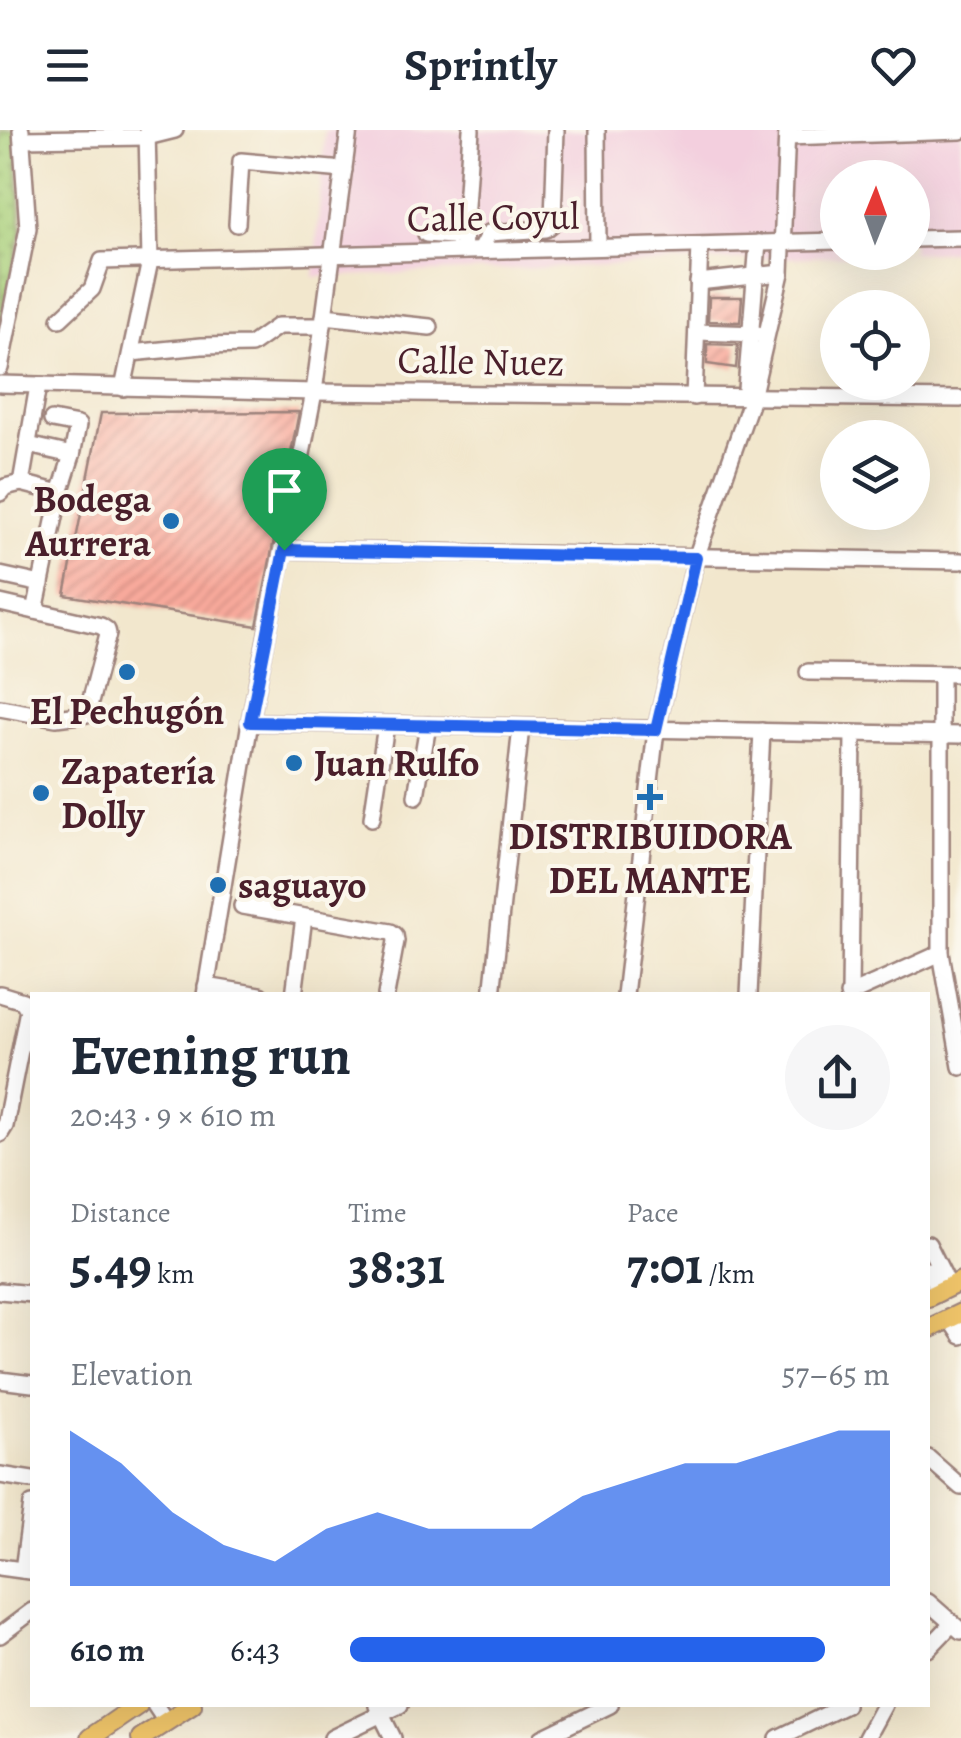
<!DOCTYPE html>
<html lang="en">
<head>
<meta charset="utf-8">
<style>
	body { margin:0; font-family:Alegreya,serif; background:#f6f6f7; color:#1f2937; height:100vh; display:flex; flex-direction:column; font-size:38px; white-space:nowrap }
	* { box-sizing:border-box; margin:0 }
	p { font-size:32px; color:#747a83 }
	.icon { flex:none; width:55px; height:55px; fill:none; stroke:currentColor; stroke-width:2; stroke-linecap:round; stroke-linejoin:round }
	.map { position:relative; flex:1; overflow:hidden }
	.panel { position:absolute; left:30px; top:862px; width:900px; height:715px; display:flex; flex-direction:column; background:#fff; border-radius:0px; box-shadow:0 10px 40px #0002 }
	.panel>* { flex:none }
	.needle { width:65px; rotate:1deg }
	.fabs { position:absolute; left:820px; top:30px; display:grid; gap:20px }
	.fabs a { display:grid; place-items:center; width:110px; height:110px; border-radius:50%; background:#fff; box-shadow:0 10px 40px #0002; font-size:50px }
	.pin { position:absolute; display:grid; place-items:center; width:85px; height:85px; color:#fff; margin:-102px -42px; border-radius:50% 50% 50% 0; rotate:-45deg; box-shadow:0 0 10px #0007 }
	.pin .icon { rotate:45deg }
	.round { display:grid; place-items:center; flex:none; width:105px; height:105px; border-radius:52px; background:#f6f6f7 }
	.summary { display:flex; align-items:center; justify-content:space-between; height:170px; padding:0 40px }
	h1 { font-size:55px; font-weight:600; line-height:75px }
	.stats { display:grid; grid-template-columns:repeat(3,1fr); gap:15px; height:170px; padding:10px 40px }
	.stats div { display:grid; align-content:center }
	.stats b { font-size:50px; font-weight:600 }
	.stats small { font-size:28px; font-weight:400 }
	.stats p { font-size:28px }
	.chart { height:280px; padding:20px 40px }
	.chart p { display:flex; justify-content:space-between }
	.chart svg { width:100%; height:180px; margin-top:10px; fill:#2563eb; opacity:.7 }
	ul { padding:0 40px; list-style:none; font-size:32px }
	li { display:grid; grid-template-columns:160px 120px 1fr; align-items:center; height:75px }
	li i { height:25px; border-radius:12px; background:#2563eb }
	header { display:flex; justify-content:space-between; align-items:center; height:130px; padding:0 40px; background:#fff; font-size:45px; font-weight:600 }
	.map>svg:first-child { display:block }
</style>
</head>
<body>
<header><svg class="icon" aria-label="menu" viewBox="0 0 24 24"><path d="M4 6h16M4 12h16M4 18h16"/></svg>Sprintly<svg class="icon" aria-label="heart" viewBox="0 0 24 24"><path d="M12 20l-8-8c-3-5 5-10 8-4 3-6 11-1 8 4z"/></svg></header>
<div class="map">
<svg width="961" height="1608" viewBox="0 0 961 1608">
	<defs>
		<pattern id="garden-dots" width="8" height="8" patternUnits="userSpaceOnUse" patternTransform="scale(2.5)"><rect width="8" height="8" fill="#a8cf79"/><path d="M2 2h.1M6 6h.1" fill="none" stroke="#92b169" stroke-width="1.8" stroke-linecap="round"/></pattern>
		<pattern id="building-hatch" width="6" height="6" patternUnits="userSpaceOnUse" patternTransform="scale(2.5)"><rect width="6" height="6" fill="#f9aa9c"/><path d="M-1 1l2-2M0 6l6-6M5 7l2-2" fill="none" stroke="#cc8a7f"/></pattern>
	</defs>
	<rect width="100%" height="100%" fill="#fbf7ec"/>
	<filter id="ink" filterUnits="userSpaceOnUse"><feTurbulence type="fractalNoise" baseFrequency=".01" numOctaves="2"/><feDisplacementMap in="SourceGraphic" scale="20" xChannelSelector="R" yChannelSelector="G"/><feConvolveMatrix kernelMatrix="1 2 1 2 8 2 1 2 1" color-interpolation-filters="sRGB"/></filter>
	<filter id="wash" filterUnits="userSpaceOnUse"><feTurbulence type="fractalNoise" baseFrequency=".0048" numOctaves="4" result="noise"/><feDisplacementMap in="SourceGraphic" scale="40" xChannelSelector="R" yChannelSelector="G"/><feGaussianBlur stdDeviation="2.25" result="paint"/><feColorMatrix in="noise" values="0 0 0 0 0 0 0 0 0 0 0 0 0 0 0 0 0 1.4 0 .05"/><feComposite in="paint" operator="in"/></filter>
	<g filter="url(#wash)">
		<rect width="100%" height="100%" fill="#f2e7cd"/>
		<path fill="#f3cfde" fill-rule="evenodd" d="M325,0h636v121l-647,26zM838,48h74v74h-74z"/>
		<path fill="url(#garden-dots)" stroke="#797752" stroke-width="2.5" d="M0,0h16l6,100 -22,102z"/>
		<g id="blocks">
			<g fill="url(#building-hatch)">
				<path d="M709,167h33l-2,25 -32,-1z"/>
				<path d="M707,214l31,1 -2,23 -29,-4z"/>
				<path d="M299,282l-42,214 -192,-31 36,-182z"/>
			</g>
		</g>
	</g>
	<g filter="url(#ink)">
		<use href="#blocks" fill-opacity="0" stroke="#9e837c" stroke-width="2.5"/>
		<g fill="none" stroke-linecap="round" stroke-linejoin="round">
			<g stroke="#9e837c" stroke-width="20">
				<g id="minor">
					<path d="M597,0l1,117"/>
					<path d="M787,7l174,-6"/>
					<path d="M22,9l125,-2 28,-7"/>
					<path d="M237,94l4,-63 103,9"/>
					<path d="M426,104l38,3"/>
					<path d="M912,109l49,-1"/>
					<path d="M480,120l9,-17 57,-4 5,-4 2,-6 3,-89"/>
					<path d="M463,121l8,-121"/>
					<path d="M698,152l83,-9"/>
					<path d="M324,186l106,11"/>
					<path d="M60,189l32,-30 10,-28 736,-20"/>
					<path d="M697,202l61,2"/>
					<path d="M131,223l71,-7 49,-1 27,-19h45"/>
					<path d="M0,238l28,-140 -7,-98"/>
					<path d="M0,254l314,8 647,7"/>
					<path d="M123,258l27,-127 -3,-131"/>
					<path d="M746,259l12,-146"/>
					<path d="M694,267l6,-152"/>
					<path d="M28,315l44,10"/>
					<path d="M21,353l39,10"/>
					<path d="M0,363l5,-6 16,-4 17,-97"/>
					<path d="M284,420l677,11"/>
					<path d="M0,445l41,9"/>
					<path d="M0,473l101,23 6,4 1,4 -21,80 -31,4 -56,-10"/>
					<path d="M35,481l25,-118 12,-38 6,-30 -26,-5"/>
					<path d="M808,542l153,2"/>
					<path d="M941,544v279l20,114"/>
					<path d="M250,592l711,13"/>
					<path d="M416,666l12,-71"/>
					<path d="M372,688l14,-93"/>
					<path d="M242,776l149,26 4,3 1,6 -10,54"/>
					<path d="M206,856l54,9"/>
					<path d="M0,864l23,7 5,9 -23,116 -5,8"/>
					<path d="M850,864l3,-261"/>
					<path d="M205,865l45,-273 64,-330 35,-262"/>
					<path d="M294,865l10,-78"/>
					<path d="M492,865l29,-268"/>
					<path d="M625,865l31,-265 40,-172 56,-160 29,-125 6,-143"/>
					<path d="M749,865l13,-264"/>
					<path d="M848,865l93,-42"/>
					<path d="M928,1114l21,42"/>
					<path d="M928,1140l11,21"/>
					<path d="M0,1161l32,3"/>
					<path d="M949,1188l12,18"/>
					<path d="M0,1250l32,4"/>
					<path d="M928,1328l33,29"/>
					<path d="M0,1345l32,5"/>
					<path d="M0,1437l29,4"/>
					<path d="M23,1440l9,-66"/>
					<path d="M928,1472l33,29"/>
					<path d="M0,1505l32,-24"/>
					<path d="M928,1519l24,-25"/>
					<path d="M155,1575l10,15"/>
					<path d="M377,1576l16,32"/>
					<path d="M332,1608l68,-33"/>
					<path d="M542,1608l68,-33"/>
					<path d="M778,1608l68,-33"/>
					<path d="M866,1608l18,-33"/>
				</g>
			</g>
			<g stroke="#9e837c" stroke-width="22">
				<g id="major">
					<path d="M928,1167l33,-16"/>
					<path d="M928,1199l33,-16"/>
					<path d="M90,1608l48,-33"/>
					<path d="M141,1608l51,-33"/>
				</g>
			</g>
			<use href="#minor" stroke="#fff" stroke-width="15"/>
			<use href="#major" stroke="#efc469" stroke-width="18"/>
		</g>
	</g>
	<g fill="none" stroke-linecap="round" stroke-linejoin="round" filter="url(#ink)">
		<g stroke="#fff" stroke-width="20">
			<path id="route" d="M284,420l412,8 -40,172 -406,-8z"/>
		</g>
		<use href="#route" stroke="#2563eb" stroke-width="12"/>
	</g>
	<g fill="#1f6fb2" stroke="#fbf7ec" stroke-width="4">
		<circle cx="171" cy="391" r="10"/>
		<circle cx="127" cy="542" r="10"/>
		<circle cx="294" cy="633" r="10"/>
		<circle cx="41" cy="663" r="10"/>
		<path d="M645 652h10v10h10v10h-10v10h-10v-10h-10v-10h10z"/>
		<circle cx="218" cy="755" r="10"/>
	</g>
	<g text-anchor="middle" stroke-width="8" stroke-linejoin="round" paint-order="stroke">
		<g font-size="38" fill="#4a1f2b" stroke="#fbf7ec">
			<text transform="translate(493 87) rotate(-1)" y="13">Calle Coyul</text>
			<text transform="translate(481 231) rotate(1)" y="13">Calle Nuez</text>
		</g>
		<g font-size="38" font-weight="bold" fill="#4a1f2b" stroke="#fbf7ec" text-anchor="start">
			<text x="151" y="382" text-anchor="end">Bodega<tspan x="151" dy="44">Aurrera</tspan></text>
			<text x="127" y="594" text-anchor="middle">El Pechugón</text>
			<text x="314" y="646">Juan Rulfo</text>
			<text x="61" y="654">Zapatería<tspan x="61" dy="44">Dolly</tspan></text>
			<text x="650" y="719" text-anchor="middle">DISTRIBUIDORA<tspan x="650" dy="44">DEL MANTE</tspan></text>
			<text x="238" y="768">saguayo</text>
		</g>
	</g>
</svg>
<div class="fabs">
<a><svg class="needle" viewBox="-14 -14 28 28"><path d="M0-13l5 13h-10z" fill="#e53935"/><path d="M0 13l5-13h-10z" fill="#747a83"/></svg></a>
<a><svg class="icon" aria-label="locate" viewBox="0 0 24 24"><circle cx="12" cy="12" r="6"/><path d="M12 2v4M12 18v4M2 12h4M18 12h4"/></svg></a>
<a><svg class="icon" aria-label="layers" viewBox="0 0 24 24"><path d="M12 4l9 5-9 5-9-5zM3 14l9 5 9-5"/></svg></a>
</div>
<div class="pin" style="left:284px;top:420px;background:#1e9e55"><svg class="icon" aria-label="arrive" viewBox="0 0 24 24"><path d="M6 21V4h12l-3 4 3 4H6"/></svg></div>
<section class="panel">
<div class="summary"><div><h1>Evening run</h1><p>20:43 · 9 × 610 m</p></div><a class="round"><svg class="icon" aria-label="share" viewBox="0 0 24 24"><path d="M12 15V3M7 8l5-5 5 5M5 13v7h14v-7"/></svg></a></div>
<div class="stats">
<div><p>Distance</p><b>5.49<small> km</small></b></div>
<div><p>Time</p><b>38:31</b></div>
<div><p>Pace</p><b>7:01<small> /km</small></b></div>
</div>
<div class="chart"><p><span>Elevation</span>57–65 m</p>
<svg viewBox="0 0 160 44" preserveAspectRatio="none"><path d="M0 44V6L10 14L20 26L30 34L40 38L50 30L60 26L70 30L80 30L90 30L100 22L110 18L120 14L130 14L140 10L150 6L160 6V44z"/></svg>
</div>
<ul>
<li><b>610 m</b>6:43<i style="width:88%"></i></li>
</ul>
</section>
</div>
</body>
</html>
